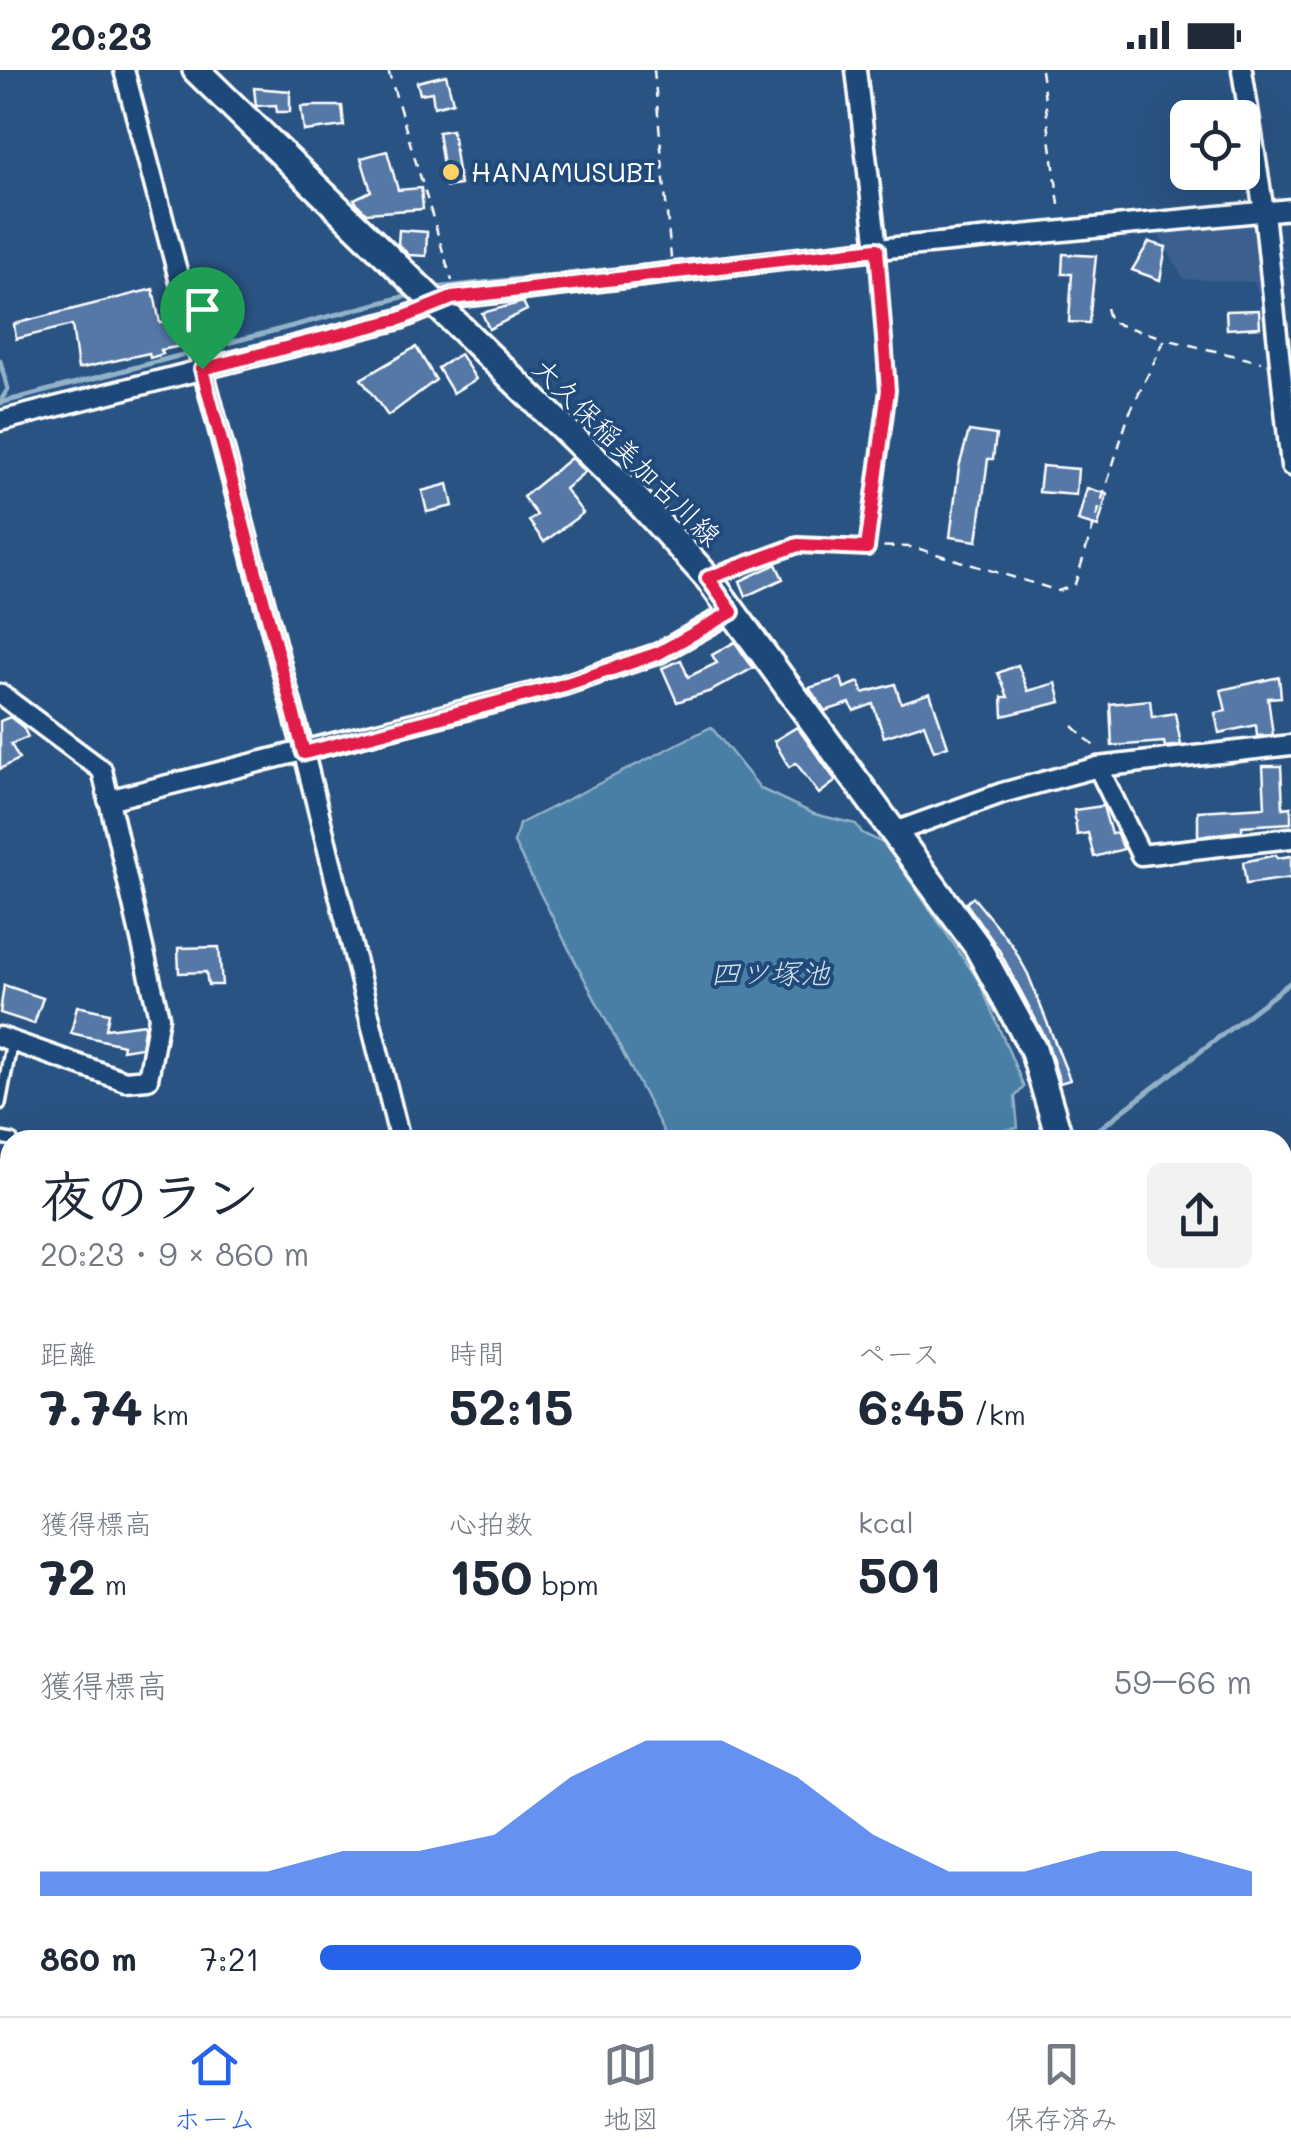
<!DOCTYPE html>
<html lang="ja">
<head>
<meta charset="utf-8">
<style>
	body { margin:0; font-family:Mali,"Klee One",sans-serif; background:#f2f2f3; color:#1f2937; height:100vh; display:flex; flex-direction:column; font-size:38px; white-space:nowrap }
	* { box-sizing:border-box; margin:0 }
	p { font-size:32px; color:#747a83 }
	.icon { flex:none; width:55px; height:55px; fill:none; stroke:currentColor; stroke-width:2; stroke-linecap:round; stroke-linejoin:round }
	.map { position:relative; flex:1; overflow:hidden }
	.sheet { position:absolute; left:0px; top:1060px; width:1292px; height:888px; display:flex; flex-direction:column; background:#fff; border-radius:30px 30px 0 0; box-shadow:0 10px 40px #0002 }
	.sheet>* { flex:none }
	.controls { position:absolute; left:1170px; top:30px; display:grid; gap:20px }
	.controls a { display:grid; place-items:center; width:90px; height:90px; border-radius:15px; background:#fff; box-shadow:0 10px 40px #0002; font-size:50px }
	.pin { position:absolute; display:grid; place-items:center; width:85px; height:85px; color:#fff; margin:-102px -42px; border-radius:50% 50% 50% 0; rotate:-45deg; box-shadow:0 0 10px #0007 }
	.pin .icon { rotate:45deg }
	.round { display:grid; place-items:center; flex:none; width:105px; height:105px; border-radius:15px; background:#f2f2f3 }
	.summary { display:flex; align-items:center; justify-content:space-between; height:170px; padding:0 40px }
	h1 { font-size:55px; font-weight:700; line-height:75px }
	.metrics { display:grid; grid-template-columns:repeat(3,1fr); gap:15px; height:170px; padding:10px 40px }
	.metrics div { display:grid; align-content:center }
	.metrics b { font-size:50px; font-weight:700 }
	.metrics small { font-size:28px; font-weight:400 }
	.metrics p { font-size:28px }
	.chart { height:280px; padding:20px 40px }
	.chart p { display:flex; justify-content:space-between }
	.chart svg { width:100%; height:180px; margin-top:10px; fill:#2563eb; opacity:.7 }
	ul { padding:0 40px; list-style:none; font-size:32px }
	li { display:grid; grid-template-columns:160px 120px 1fr; align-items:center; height:75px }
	li i { height:25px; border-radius:12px; background:#2563eb }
	.status { display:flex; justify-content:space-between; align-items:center; height:70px; padding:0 50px; background:#fff; direction:ltr }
	.status svg { height:28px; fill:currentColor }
	.dock { display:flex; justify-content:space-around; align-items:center; height:140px; border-top:2px solid #e0e1e3; background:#fff; font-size:28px; color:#747a83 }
	.dock a { display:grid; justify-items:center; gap:5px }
	.dock .on { color:#2563eb }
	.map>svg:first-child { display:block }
</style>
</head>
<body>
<div class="status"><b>20:23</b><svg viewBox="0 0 49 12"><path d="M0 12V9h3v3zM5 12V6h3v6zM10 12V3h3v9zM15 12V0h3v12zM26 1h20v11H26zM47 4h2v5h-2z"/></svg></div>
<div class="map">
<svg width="1291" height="1946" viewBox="0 0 1291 1946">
	<rect width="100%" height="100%" fill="#295382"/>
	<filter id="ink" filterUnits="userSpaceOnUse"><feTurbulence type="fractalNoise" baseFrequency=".01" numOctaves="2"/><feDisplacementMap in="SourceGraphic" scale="20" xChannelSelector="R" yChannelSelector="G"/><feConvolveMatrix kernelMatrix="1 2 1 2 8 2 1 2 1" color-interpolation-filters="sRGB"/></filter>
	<g filter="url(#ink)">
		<path fill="#3a618f" d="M1260,152l7,70 -9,2 -3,-12 -71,-3 -26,-46z"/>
		<g fill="#4a7fa5" stroke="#92b2c9" stroke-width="2.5">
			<path d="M711,657l50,62 53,25 42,10 6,9 23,11 94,137 45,106 -9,10 3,31 -80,12h-270l-154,-297 5,-19z"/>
			<path d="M10,1210v290h-10v-289z"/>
		</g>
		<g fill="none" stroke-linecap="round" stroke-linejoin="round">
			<g stroke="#92b2c9" stroke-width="5">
				<path d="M1274,132l17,-2"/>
				<path d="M434,218l376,-40"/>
				<path d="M0,291l8,28 -8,13"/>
				<path d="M0,333l414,-109"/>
				<path d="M1085,1070l206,-158"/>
				<path d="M1282,1867l9,-1"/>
				<path d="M1088,1946l14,-8"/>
			</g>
			<g stroke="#4a7fa5" stroke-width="28">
				<path d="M1282,1751h9"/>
				<path d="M0,1765l10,-1"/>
				<path d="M763,1938l38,8"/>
				<path d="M850,1946l22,-8"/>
			</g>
		</g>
		<g fill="#5478a6" stroke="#fff" stroke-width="2.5">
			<path d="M446,5l7,27 -19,5 -2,-15 -12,2 -3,-12z"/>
			<path d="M254,18l36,3v21h-13l-1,-7 -20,1z"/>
			<path d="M313,36h29l2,20 -40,5 -3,-24z"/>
			<path d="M452,60l8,55 -14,2 -8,-55z"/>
			<path d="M387,81l11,39 23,-2 2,21 -57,4 -9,-9 -3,-5 17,-8 -10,-33z"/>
			<path d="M399,160l28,2 -1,24 -17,-1 -11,-11z"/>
			<path d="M1149,172l17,5 -6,33 -28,-10z"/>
			<path d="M1063,184l33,2 -7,67 -20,-1 3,-48h-10z"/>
			<path d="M153,219l7,34 15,-2 6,25 -20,4 2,4 -13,4 -1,-5 -71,16 -6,-44 -56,14 -2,-15z"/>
			<path d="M523,232l4,8 -38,19 -7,-16z"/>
			<path d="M1259,240l1,17 -33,2 -1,-18z"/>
			<path d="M416,277l20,33 -48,36 -27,-37z"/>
			<path d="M460,284l16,25 -23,14 -15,-25z"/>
			<path d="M969,361l27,4 -3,24h-5l-11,82 -27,-4 9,-70z"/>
			<path d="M571,388l14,14 -20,17 18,24 -39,29 -15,-21 8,-6 -14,-18z"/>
			<path d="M1042,396l36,3 -2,26 -37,-3z"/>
			<path d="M448,414l5,22 -26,6 -5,-21z"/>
			<path d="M1087,418l20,6 -9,33 -20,-6z"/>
			<path d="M776,494l7,15 -37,17 -6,-15z"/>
			<path d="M735,572l18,26 -42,23 -34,11 -15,-34 19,-8 7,17 29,-14 -5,-8z"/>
			<path d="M1018,595l10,26 28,-8 5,19 -58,14 -1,-19h6l-10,-24z"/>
			<path d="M1279,607l2,20 -13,1 5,37 -16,1 -1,-11 -37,8 -4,-20 11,-2 -5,-21z"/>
			<path d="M841,608l3,10 15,-6 4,11 32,-9 6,19 29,-10 18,53 -14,5 -10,-27 -40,13 -11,-33 -19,7 -4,-8 -25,8 -16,-23z"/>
			<path d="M1150,630l2,17 23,-4 6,32 -16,2 -1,-5 -52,4 -2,-42z"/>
			<path d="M10,647l13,10 5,10 -17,7 8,15 -19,10v-48z"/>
			<path d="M797,657l39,54 -17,13 -23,-31 -7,4 -15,-26z"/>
			<path d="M1263,696h18l2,42 8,-1v16l-49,3v5l-44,5v-25l67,-4z"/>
			<path d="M1103,736l8,28 5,-1 8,16 -30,8 -6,-24 -11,2 -3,-25z"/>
			<path d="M1276,785l1,3 14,-2v22l-45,6 -3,-22z"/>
			<path d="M973,827l39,48 16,29 42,106 -10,3 -13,-42 -48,-91 -33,-47z"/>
			<path d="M219,877l3,38h-14l-2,-13 -27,1 -1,-25z"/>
			<path d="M4,915l39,13 -9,26 -34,-11z"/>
			<path d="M77,936l32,7 -3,16 39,-5 -4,23 -19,3 1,-5 -52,-12z"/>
		</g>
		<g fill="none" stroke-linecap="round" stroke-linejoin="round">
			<g stroke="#fff" stroke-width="16">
				<g id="service">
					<path d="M0,1034l12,-63"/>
					<path d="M0,1068l12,2"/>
				</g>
			</g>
			<g stroke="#fff" stroke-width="25">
				<g id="minor">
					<path d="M124,0l180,683 96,387"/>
					<path d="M856,0l21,179"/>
					<path d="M1242,0l22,142 27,254"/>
					<path d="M0,351l400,-102 52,-21 425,-49 414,-40"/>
					<path d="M0,624l102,76 57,247 -11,62 -23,2 -125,-44"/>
					<path d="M1098,697l43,88 150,-17"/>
					<path d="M108,730l456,-115 95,-32 73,-41"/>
					<path d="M892,763l110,-40 96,-26 193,-22"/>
					<path d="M1282,1115l9,-2"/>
					<path d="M0,1630h10"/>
					<path d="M301,1938l1,8"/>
				</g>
			</g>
			<g stroke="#fff" stroke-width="30">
				<g id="tertiary">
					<path d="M1282,1511l9,-2"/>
					<path d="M478,1946l24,-8"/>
				</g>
			</g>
			<g stroke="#fff" stroke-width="32">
				<g id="secondary">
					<path d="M196,0l440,429 72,79 269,368 56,103 27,91"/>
					<path d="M1282,1691l9,11"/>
				</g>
			</g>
			<g stroke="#fff" stroke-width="2.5" stroke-dasharray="10 8" stroke-linecap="butt">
				<path d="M388,0l64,211"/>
				<path d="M654,0l17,188"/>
				<path d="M1041,0l19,142"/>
				<path d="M1106,238l4,14 54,16"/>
				<path d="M867,476l21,-157 -10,-123"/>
				<path d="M726,501l72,-26 115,2 146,44 16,-7 54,-170 36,-75 96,23"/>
				<path d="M1073,656l24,23"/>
				<path d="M1282,1384l9,25"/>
			</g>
			<use href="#service" stroke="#1f4a7a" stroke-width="9"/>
			<use href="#minor" stroke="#1f4a7a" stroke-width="18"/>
			<use href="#tertiary" stroke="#1f4a7a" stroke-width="22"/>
			<use href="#secondary" stroke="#1f4a7a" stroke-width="25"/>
		</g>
	</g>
	<g fill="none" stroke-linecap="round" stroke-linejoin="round" filter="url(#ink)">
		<g stroke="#fff" stroke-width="20">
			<path id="route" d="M877,179l11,141 -21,158 -69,-3 -90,33 24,34 -73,41 -95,32 -260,68 -102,-384 198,-50 52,-21z"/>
		</g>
		<use href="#route" stroke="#e11d48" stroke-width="12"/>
	</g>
	<circle fill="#ffd166" stroke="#1f4a7a" stroke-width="4" cx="451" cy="102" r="10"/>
	<g text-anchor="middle" stroke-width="8" stroke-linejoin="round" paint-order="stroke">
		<g font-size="28" fill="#fff" stroke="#1f4a7a" text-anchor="start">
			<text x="471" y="112">HANAMUSUBI</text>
		</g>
		<g font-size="28" fill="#fff" stroke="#1f4a7a">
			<text transform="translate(627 382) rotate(45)" y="10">大久保稲美加古川線</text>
		</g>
		<g font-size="30" font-style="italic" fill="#d2dfe8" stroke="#1f4a7a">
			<text x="770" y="914">四ツ塚池</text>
		</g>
	</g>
</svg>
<div class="controls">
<a><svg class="icon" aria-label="locate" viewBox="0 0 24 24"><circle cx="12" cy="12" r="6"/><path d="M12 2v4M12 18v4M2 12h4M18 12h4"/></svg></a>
</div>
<div class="pin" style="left:202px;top:299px;background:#1e9e55"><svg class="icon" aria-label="arrive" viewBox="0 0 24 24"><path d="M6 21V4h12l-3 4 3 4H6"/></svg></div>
<section class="sheet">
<div class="summary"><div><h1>夜のラン</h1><p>20:23 · 9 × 860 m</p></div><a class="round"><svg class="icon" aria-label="share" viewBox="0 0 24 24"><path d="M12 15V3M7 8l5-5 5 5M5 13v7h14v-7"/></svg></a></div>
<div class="metrics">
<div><p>距離</p><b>7.74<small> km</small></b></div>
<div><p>時間</p><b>52:15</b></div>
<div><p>ペース</p><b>6:45<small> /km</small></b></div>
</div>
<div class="metrics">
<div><p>獲得標高</p><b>72<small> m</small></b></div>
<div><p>心拍数</p><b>150<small> bpm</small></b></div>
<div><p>kcal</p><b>501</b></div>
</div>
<div class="chart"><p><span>獲得標高</span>59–66 m</p>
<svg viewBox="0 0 160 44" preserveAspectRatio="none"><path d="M0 44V38L10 38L20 38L30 38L40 33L50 33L60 29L70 15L80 6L90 6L100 15L110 29L120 38L130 38L140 33L150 33L160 38V44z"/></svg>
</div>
<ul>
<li><b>860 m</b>7:21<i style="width:58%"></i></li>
</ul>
</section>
</div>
<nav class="dock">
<a class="on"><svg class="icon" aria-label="home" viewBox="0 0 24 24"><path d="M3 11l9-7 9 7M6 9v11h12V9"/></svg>ホーム</a>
<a><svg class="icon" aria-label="map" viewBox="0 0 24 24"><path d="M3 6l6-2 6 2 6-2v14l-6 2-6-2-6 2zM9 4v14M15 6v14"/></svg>地図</a>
<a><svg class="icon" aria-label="saved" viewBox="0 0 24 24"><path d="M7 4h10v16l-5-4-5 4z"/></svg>保存済み</a>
</nav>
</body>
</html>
